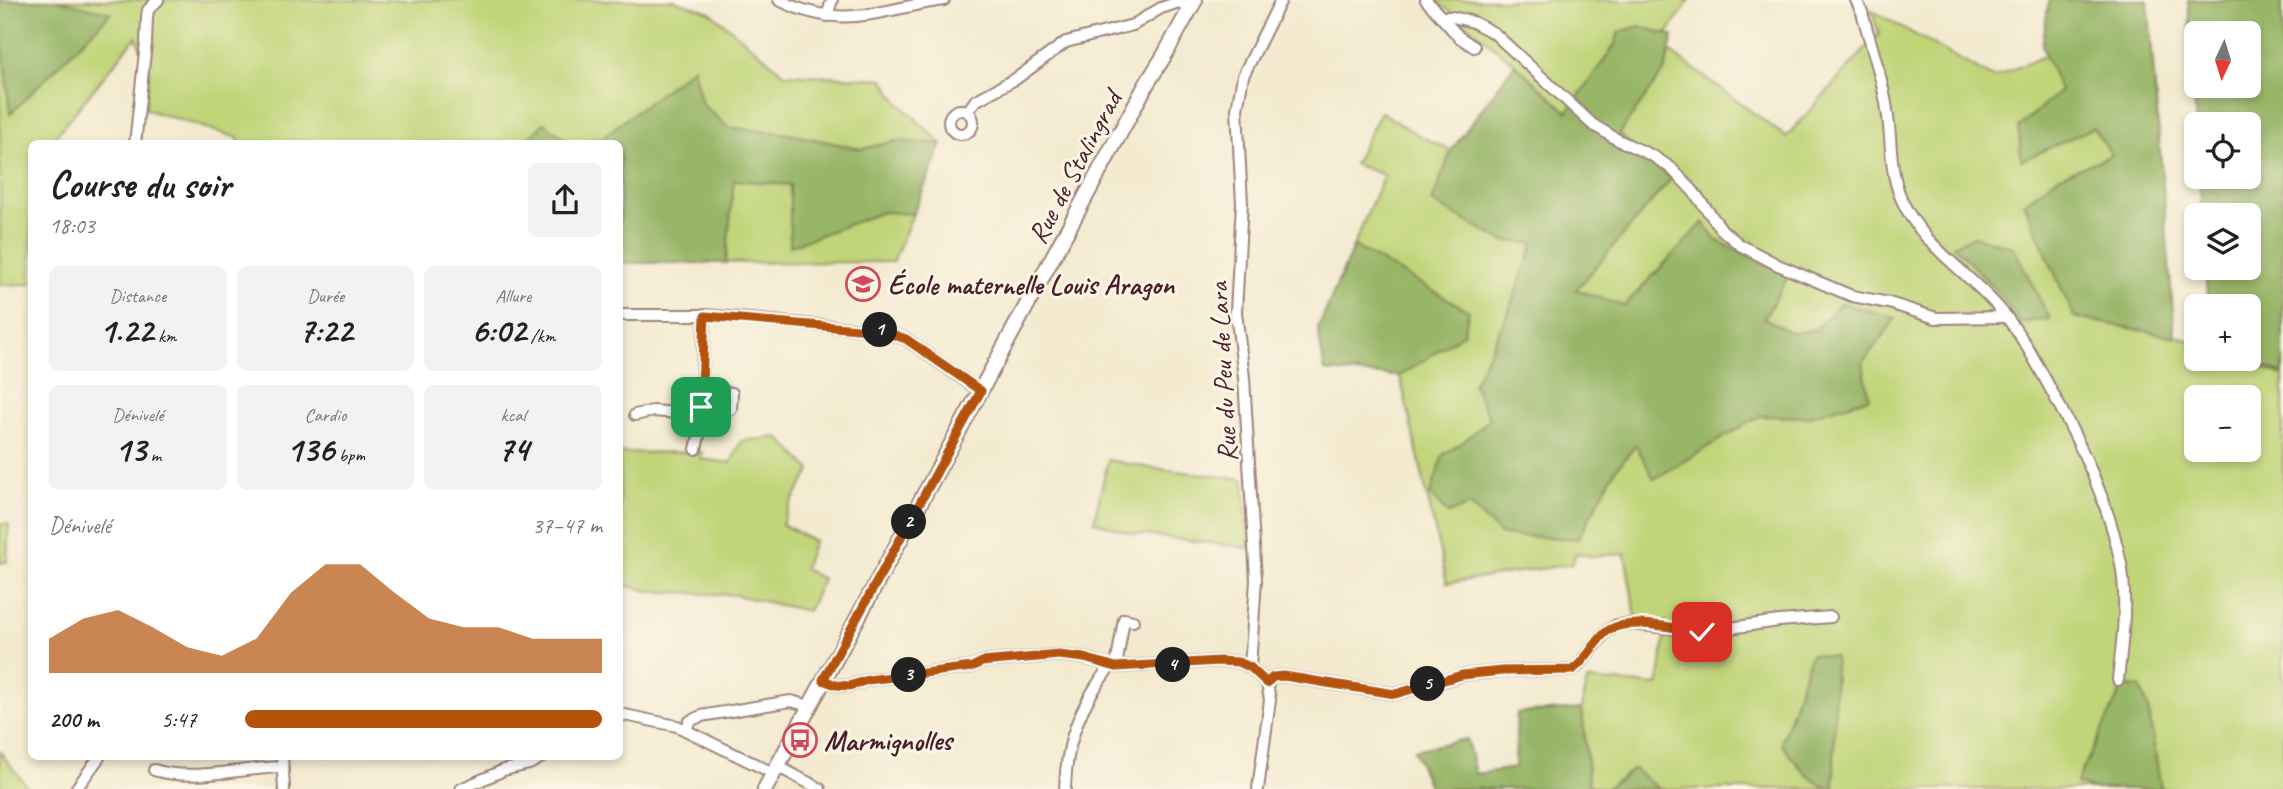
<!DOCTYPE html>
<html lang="fr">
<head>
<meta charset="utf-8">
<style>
	body { margin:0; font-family:Caveat,sans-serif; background:#f2f2f2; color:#222; height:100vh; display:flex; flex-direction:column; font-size:26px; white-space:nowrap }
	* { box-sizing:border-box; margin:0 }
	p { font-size:23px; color:#767676 }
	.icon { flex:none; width:38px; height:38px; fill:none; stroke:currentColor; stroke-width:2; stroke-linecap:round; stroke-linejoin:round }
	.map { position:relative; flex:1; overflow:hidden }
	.details { position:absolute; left:28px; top:140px; width:595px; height:620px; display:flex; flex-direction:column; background:#fff; border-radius:10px; box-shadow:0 4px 10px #0003 }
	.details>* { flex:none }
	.needle { width:46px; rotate:184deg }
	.tools { position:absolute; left:2184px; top:21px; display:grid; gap:14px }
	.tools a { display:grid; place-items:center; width:77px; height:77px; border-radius:10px; background:#fff; box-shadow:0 4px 10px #0003; font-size:35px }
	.pin { position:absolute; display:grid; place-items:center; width:60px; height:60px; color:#fff; margin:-30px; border-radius:14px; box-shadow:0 4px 10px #0006 }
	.km { position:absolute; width:35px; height:35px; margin:-18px; border-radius:50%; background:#222; color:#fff; font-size:19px; line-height:35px; text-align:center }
	.round { display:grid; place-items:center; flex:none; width:74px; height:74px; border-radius:10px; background:#f2f2f2 }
	.overview { display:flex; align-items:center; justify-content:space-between; height:119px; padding:0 21px }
	h1 { font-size:38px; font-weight:600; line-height:52px }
	.metrics { display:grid; grid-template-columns:repeat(3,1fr); gap:10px; height:119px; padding:7px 21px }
	.metrics div { display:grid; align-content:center; border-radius:10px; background:#f2f2f2; text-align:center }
	.metrics b { font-size:35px; font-weight:600 }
	.metrics small { font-size:19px; font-weight:400 }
	.metrics p { font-size:19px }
	.chart { height:196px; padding:14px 21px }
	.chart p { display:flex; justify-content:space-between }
	.chart svg { width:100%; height:126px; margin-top:7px; fill:#b45309; opacity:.7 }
	ul { padding:0 21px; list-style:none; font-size:23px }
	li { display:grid; grid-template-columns:112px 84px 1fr; align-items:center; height:52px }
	li i { height:18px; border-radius:9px; background:#b45309 }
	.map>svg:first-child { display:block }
</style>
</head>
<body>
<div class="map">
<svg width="2283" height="789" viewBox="0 0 2283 789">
	<rect width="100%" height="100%" fill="#fcf5e5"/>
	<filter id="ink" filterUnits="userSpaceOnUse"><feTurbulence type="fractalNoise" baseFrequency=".0143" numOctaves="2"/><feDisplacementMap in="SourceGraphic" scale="14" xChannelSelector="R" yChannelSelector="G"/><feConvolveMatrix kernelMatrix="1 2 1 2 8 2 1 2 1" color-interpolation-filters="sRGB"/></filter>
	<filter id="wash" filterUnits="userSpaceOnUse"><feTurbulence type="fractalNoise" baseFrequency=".00686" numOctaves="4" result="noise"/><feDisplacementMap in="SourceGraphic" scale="28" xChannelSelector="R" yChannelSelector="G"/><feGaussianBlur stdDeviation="1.57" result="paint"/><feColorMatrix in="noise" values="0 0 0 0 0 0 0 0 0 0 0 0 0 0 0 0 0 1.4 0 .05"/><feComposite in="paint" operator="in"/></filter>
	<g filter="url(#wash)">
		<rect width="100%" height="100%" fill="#f3eacf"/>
		<g fill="#c0d478" stroke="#857a52" stroke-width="2" fill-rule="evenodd">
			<path d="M58,0h616l36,12 75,62 98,5 16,24 43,41 -49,118 -273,1v-119l-381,-1 -1,-5 -93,-29 4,-42 -13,-30 -86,106 -18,1 -1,140 -31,1v-264l11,92 99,-100z"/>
			<path d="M1433,0h257l-30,44 126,93 93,-103 -8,-24 122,68 65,-28 78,101v169l60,23v16h41l46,17v413h-624l-25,-20 -29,20 -16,-4 -7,-76 5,-29 71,5 9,-63 -31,-4 -11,-64 -36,2 -13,-3 -4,11 -125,19 -47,-207 -75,-5 -7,-42 66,-154 -30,-11 27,-52 41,25 29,14 64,-87 -68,-55zM2196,397h53v53h-53z"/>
			<path d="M778,437l33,33 -21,35 -8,19 32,17 -10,28 19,10 -15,32 -73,-16 -87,-4 -28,-8v-130l82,-1 -2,7 31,4 10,-22z"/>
			<path d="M1108,460l42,8 94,11 5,69 -119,-15 -36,-12z"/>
			<path d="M0,524h9l-2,38 -7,1z"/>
			<path d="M0,752l29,37h-29z"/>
		</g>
		<g fill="#98b668" stroke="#716a4a" stroke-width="2" fill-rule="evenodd">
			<path d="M0,0h58l53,13 -101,101 -10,-93z"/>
			<path d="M2049,0h99l27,337 -101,-20 -50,-114 34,-26 54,-22 -19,-27 -72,33 -2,-34 41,-36 -18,-44z"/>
			<path d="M2188,0h94l1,374 -38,-15h4v-53h-41l-3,-38h44v-53h-47l-3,-38h50v-53h-53v5zM2196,33h53v53h-53z"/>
			<path d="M1639,26l34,10 -8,34 -46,64 52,45 -95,111 48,16 80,-84 11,18 74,35 -25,43 28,15 23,-3 26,-27 55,15 -33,44 6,36 -62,19 -47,-1 -106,63 -18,-34 -20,24 -38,70 -77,-4 -31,-30 -22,9 -18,-19 13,-40 21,-14 26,-22 -17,-34 35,-72 26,-70 -32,-2 -70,-39 19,-51 64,-87 52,48 47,-66 5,-14z"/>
			<path d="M693,68l9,36 26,23 62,7 71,15 35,-8 46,3 -29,70 -30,-2 -93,34v-61l-56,-5 -8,83h-106v-119l-39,-1 19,-4z"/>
			<path d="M544,123l26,20h-46z"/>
			<path d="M1974,236l39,11 37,72 -31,4 -16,-25 -50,-53z"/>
			<path d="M1354,246l115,65 -6,23 -63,42 -75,-5 -7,-42z"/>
			<path d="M1811,654l24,3 -1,132c-24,-3 -38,-28 -53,-45z"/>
			<path d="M2123,686l17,1 8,20 13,82h-66l-19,-5z"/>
			<path d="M1582,709l7,76 16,4 29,-20 25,20h-229l-16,-39 53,-11 8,35 40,-6 2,-55z"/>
		</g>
	</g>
	<g filter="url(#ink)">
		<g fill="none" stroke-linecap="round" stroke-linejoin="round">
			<g stroke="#9e847d" stroke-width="14">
				<g id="minor">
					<path d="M779,0c64,32 101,9 165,0"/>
					<path d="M1426,0l33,37 15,10"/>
					<path d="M1856,0l6,12c8,31 21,67 25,98 5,29 2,60 14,88 19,46 66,73 98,110 21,24 36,52 51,80 30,55 59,114 71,176 7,38 1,79 -3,116"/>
					<path d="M827,16l5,-16"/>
					<path d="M1443,17h10l20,5 21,11 98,91 26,16 35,16 18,12 22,23 29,39 18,15 38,20 74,31 37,7 47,15 71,-1"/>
					<circle cx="961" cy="122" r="12"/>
					<path d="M968,111l7,-10 42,-23 49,-36 67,-17 28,-17 18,-6 12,6"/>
					<path d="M135,144l11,-101 1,-26 1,-7 10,-10"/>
					<path d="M620,315h85l177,16 24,8 74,52"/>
					<path d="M701,407l30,2 1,-16 -30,-2"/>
					<path d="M635,415l18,-4 48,4"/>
					<path d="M696,449l3,-13 6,-121"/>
					<path d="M1116,667l8,-48 9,2"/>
					<path d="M1250,667l6,-87 -12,-202 -8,-66 6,-109 -5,-94 6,-33 38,-76"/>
					<path d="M823,680l13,5 13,1 19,-6 104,-13 10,-5 77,-7 25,3 32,9 103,-6 19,1 12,5 17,16 6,-6 11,-1 111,18 68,-19 39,-4 70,-1 6,-4 28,-34 11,-7 15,-1 70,8 77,-11 52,-4"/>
					<path d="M620,714l57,12 96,47"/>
					<path d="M686,729l4,-8 11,-5 90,-15 18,5"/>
					<path d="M282,756l2,33"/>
					<path d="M777,766l43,23"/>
					<path d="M154,770c39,12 88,-2 128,-3"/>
					<path d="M76,789l24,-33"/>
					<path d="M461,789l43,-19 25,-6 15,-8"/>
					<path d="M1065,789c1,-50 16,-85 46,-124"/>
					<path d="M1258,789l12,-89 -3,-17"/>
				</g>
			</g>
			<g stroke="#9e847d" stroke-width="18">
				<path id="major" d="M765,789l381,-704 18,-29 31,-56"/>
			</g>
			<use href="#minor" stroke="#fff" stroke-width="10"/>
			<use href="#major" stroke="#fff" stroke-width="14"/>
		</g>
	</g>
	<g fill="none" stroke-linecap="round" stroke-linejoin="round" filter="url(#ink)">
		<g stroke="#fff" stroke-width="14">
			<path id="route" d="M701,407l4,-91 177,15 24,8 75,52 -158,289 13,5 13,1 19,-6 104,-13 10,-5 77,-7 25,3 32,9 103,-6 19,1 12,5 17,16 6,-6 11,-1 111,18 67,-19 40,-4 70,-1c14,-9 21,-26 33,-37 19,-18 72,-4 97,-1"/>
		</g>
		<use href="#route" stroke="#b45309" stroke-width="9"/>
	</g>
	<defs>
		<g id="school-ring" transform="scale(1.75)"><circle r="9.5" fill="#fcf5e5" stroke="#d1495b" stroke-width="1.5"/><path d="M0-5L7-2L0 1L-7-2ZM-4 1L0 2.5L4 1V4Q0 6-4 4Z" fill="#d1495b"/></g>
		<g id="bus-ring" transform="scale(1.75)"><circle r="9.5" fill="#fcf5e5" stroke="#d1495b" stroke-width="1.5"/><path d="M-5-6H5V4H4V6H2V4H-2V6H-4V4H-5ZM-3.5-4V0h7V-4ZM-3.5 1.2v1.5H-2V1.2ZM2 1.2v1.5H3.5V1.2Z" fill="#d1495b"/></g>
	</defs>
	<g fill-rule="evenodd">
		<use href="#school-ring" x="863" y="284"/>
		<use href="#bus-ring" x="800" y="740"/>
	</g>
	<g text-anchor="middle" stroke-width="6" stroke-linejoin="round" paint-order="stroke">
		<g font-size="28" fill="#4a1f2b" stroke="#fcf5e5">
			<text transform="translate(1074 167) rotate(-62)" y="10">Rue de Stalingrad</text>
			<text transform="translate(1222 372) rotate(-93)" y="10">Rue du Peu de Lara</text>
		</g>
		<g font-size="28" font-weight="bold" fill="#4a1f2b" stroke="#fcf5e5" text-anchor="start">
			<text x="888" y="294">École maternelle Louis Aragon</text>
			<text x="824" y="750">Marmignolles</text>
		</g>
	</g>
</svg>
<div class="tools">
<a><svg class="needle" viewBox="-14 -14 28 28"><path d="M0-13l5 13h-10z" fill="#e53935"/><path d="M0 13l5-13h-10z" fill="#767676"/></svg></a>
<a><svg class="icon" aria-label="locate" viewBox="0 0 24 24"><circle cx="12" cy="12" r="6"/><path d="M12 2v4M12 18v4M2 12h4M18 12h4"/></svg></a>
<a><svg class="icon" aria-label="layers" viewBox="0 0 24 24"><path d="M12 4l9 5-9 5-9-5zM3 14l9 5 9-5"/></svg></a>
<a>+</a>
<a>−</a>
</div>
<div class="pin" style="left:701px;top:407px;background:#1e9e55"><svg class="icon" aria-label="arrive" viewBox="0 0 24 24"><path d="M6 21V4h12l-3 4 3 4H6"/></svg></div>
<div class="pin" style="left:1702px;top:632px;background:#d93025"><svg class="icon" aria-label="check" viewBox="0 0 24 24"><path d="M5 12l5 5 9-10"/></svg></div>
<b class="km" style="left:880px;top:330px">1</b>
<b class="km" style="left:909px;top:522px">2</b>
<b class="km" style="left:909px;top:675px">3</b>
<b class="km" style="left:1173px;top:665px">4</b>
<b class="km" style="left:1428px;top:684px">5</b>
<section class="details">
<div class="overview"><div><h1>Course du soir</h1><p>18:03</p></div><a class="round"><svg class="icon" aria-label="share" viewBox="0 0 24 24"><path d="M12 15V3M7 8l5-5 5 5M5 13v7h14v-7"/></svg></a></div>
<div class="metrics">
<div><p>Distance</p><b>1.22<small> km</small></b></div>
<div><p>Durée</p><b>7:22</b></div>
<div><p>Allure</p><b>6:02<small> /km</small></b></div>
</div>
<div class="metrics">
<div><p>Dénivelé</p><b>13<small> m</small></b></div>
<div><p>Cardio</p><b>136<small> bpm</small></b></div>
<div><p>kcal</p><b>74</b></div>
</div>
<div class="chart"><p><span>Dénivelé</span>37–47 m</p>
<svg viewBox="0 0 160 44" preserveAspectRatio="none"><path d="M0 44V32L10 25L20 22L30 28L40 35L50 38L60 32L70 16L80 6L90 6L100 16L110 25L120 28L130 28L140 32L150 32L160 32V44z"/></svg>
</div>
<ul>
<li><b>200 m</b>5:47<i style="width:100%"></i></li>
</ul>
</section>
</div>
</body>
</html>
